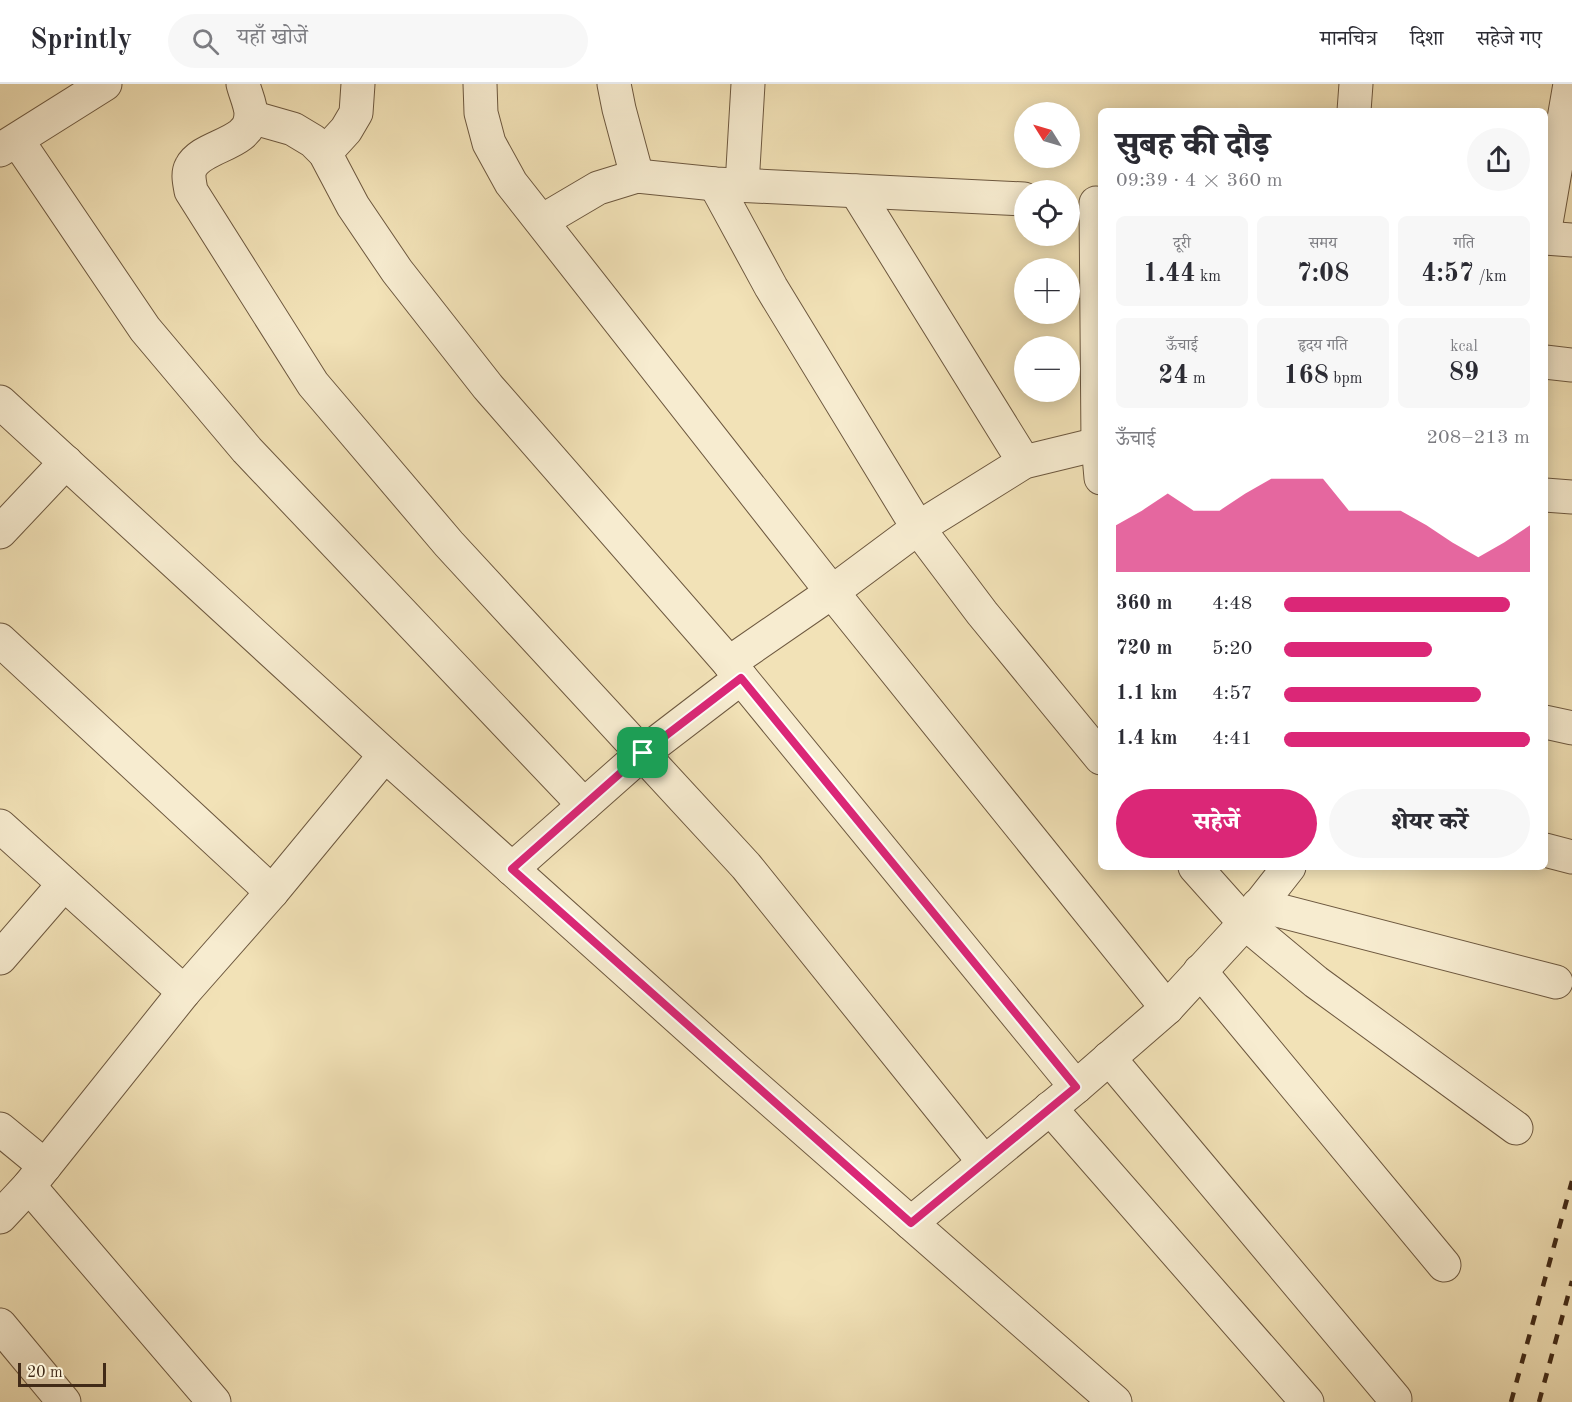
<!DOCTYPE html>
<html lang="hi">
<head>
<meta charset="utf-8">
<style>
	body { margin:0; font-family:"Old Standard TT","Noto Serif Devanagari",serif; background:#f7f7f7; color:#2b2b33; height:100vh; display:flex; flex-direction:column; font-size:22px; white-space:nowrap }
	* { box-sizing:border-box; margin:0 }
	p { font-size:20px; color:#7c7c81 }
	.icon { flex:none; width:33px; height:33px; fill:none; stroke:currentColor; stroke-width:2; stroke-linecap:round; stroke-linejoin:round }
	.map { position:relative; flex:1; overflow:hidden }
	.panel { position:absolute; left:1098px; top:24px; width:450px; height:762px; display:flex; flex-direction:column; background:#fff; border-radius:9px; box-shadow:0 3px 15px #0003 }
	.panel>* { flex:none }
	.needle { width:39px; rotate:307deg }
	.tools { position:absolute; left:1014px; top:18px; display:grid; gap:12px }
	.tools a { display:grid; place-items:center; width:66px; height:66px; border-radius:50%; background:#fff; box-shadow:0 3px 15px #0003; font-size:30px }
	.scale { position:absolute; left:18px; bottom:15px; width:88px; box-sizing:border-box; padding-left:6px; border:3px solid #412a17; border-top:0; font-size:16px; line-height:21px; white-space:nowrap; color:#412a17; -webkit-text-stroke:4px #f7ecd0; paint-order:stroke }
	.pin { position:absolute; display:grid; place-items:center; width:51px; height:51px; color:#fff; margin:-26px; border-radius:12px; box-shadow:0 3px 9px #0006 }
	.round { display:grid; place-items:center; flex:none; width:63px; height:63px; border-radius:32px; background:#f7f7f7 }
	.head { display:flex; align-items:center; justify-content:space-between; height:102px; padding:0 18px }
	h1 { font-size:33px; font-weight:800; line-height:45px }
	.stats { display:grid; grid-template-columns:repeat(3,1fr); gap:9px; height:102px; padding:6px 18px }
	.stats div { display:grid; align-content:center; border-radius:9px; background:#f7f7f7; text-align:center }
	.stats b { font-size:26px; font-weight:800 }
	.stats small { font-size:16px; font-weight:400 }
	.stats p { font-size:16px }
	.chart { height:168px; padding:12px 18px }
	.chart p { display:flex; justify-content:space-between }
	.chart svg { width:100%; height:108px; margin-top:6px; fill:#db2777; opacity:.7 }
	.button { display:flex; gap:12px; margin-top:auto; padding:12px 18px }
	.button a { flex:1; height:69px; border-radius:36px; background:#db2777; color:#fff; font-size:24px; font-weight:800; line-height:69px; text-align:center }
	.button a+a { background:#f7f7f7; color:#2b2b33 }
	ul { padding:0 18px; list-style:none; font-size:20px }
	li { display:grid; grid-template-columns:96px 72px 1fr; align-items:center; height:45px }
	li i { height:15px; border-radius:8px; background:#db2777 }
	header { display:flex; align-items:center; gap:36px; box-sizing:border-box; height:84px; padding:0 30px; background:#fff; border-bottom:2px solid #e1e1e2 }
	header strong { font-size:28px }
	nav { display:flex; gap:33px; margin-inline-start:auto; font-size:21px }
	.search { width:420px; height:54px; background:#f7f7f7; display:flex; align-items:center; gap:15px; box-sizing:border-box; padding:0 21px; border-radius:33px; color:#7c7c81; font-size:22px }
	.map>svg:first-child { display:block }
</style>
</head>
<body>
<header>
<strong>Sprintly</strong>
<div class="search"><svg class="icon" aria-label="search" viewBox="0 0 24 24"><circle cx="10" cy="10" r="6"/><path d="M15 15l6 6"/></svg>यहाँ खोजें</div>
<nav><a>मानचित्र</a><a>दिशा</a><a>सहेजे गए</a></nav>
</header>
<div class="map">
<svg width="1572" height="1318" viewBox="0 0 1572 1318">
	<rect width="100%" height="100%" fill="#f2e2b7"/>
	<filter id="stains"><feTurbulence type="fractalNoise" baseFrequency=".00333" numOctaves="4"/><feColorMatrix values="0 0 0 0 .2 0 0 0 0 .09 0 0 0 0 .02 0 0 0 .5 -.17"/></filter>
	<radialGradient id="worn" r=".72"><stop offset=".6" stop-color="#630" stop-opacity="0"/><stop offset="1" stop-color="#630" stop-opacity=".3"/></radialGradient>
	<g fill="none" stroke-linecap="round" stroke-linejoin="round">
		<g stroke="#6d583f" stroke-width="35">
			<g id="minor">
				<path d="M243,0c2,9 9,23 8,33 -2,28 -49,28 -60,50 -4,7 -1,17 0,24l122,193 136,160 297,322 238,296"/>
				<path d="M480,0l1,29 8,30 22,40 321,409 335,416"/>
				<path d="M614,0l5,25 18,67"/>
				<path d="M1354,27l2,-27"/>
				<path d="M251,33l42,12 20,12 12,12 28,53 44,65 91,116 241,276 347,424"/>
				<path d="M17,56l128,189 102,121 337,355"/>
				<path d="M0,66l105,-66"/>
				<path d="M325,69l21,-23 10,-17 2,-29"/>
				<path d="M715,100l56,103 147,241 64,85 119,145"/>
				<path d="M742,101l6,-101"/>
				<path d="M856,107l168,271"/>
				<path d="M1096,119l2,241 3,34"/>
				<path d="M542,137l56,-33 39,-12 78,8 309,15"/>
				<path d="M1545,145l25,-145"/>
				<path d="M1545,154l27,2"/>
				<path d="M1545,278l27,3"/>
				<path d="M0,318l385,353 349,313 381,334"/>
				<path d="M1545,411l27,2"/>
				<path d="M0,448l66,-70"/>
				<path d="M0,556l272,252"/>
				<path d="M729,579l103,-71 86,-64 106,-66 74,-18"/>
				<path d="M1545,638l27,6"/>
				<path d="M0,742l184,166"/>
				<path d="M1545,766l27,7"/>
				<path d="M1195,783l50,56 71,59 200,146"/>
				<path d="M512,785l131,-116 98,-75"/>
				<path d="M1258,821l298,77"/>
				<path d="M0,874l64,-74"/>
				<path d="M1200,887l244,294"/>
				<path d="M1109,974l286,341"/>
				<path d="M1050,1024l257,294"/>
				<path d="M0,1045l45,37"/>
				<path d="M29,1102l185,216"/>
				<path d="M0,1133l29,-31 155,-194 88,-100 113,-137"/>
				<path d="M911,1139l165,-136 91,-79 78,-85 44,-56"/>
				<path d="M0,1241l64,77"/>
			</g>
		</g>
		<use href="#minor" stroke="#f7ecd0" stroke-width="33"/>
		<g stroke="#412a17" stroke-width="4.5" stroke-dasharray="10 10" stroke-linecap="butt">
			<path d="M1511,1318l61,-221"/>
			<path d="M1539,1318l33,-121"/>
		</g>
	</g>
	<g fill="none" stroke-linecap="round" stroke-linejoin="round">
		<g stroke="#fff" stroke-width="12">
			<path id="route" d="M741,594l335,409 -165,136 -399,-354 131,-116z"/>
		</g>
		<use href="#route" stroke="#db2777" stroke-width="8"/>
	</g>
	<rect width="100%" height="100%" filter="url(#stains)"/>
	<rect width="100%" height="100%" fill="url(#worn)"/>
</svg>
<div class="tools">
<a><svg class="needle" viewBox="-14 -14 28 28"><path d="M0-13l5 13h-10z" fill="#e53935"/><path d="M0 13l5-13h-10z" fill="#7c7c81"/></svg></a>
<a><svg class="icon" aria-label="locate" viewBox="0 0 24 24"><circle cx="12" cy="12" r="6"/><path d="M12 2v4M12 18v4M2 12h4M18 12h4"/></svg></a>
<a>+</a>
<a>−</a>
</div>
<div class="scale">20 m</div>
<div class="pin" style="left:643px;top:669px;background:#1e9e55"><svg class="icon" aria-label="arrive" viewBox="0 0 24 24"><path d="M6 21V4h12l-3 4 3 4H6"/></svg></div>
<section class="panel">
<div class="head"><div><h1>सुबह की दौड़</h1><p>09:39 · 4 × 360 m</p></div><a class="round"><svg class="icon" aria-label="share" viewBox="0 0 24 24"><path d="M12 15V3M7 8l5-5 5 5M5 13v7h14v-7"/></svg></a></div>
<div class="stats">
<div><p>दूरी</p><b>1.44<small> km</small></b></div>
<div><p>समय</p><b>7:08</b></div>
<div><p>गति</p><b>4:57<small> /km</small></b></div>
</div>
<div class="stats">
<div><p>ऊँचाई</p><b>24<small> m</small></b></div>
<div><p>हृदय गति</p><b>168<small> bpm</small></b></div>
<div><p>kcal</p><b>89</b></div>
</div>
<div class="chart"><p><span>ऊँचाई</span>208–213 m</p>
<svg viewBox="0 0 160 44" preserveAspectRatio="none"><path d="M0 44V25L10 19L20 12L30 19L40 19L50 12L60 6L70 6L80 6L90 19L100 19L110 19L120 25L130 32L140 38L150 32L160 25V44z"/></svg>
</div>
<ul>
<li><b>360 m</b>4:48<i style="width:92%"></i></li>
<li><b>720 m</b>5:20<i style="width:60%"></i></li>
<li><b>1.1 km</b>4:57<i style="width:80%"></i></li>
<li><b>1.4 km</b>4:41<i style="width:100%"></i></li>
</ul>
<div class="button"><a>सहेजें</a><a>शेयर करें</a></div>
</section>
</div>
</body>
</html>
